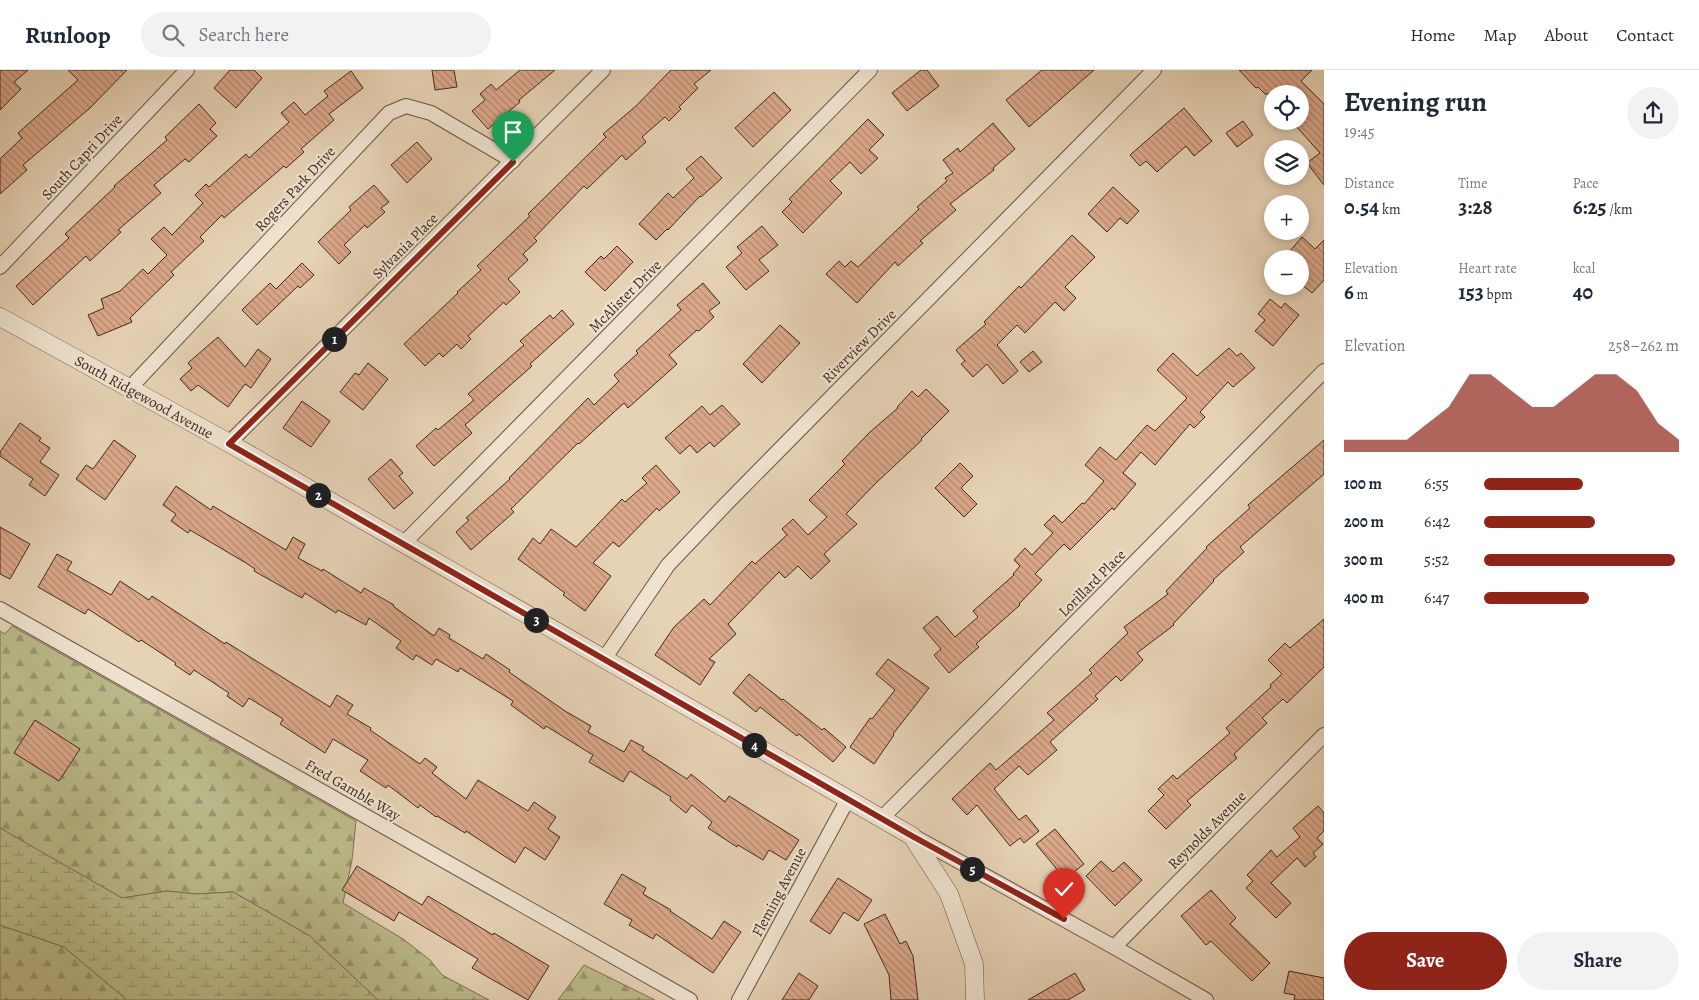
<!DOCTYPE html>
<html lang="en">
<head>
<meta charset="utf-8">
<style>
	body { margin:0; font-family:Alegreya,serif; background:#f2f2f3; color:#1f2937; height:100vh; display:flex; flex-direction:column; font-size:19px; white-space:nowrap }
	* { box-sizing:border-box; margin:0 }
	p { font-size:16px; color:#747a83 }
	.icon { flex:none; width:28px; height:28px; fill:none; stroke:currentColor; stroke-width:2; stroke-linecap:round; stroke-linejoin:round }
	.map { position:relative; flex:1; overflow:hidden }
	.details { display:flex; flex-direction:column; background:#fff; width:375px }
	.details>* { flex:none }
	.controls { position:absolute; left:1264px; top:15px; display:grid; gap:10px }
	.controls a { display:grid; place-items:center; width:45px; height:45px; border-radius:50%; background:#fff; box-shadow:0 2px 8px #0003; font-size:25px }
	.pin { position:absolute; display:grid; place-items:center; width:42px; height:42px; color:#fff; margin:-51px -21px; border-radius:50% 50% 50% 0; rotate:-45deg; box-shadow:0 0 5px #0007 }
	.pin .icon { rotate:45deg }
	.km { position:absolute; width:25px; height:25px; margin:-12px; border-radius:50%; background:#222; color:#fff; font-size:14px; line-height:25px; text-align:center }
	.round { display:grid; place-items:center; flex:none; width:52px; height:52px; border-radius:26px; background:#f2f2f3 }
	.head { display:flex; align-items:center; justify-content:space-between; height:85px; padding:0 20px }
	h1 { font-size:28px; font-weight:700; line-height:38px }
	.figures { display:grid; grid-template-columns:repeat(3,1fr); gap:8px; height:85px; padding:5px 20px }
	.figures div { display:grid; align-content:center }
	.figures b { font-size:21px; font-weight:700 }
	.figures small { font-size:14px; font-weight:400 }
	.figures p { font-size:14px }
	.chart { height:140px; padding:10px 20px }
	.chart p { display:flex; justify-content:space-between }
	.chart svg { width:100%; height:90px; margin-top:5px; fill:#8f2418; opacity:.7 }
	.cta { display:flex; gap:10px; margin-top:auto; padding:10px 20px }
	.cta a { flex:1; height:58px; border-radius:30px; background:#8f2418; color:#fff; font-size:20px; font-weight:700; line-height:58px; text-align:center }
	.cta a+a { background:#f2f2f3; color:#1f2937 }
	ul { padding:0 20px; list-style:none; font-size:16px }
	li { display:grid; grid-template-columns:80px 60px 1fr; align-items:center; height:38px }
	li i { height:12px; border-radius:6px; background:#8f2418 }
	header { display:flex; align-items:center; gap:30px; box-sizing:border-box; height:70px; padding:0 25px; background:#fff; border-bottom:1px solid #e0e1e3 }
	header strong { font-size:24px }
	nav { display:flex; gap:28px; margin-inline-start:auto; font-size:18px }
	.search { width:350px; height:45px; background:#f2f2f3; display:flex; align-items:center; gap:12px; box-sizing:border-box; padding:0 18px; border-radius:28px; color:#747a83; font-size:19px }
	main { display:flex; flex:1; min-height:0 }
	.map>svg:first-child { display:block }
</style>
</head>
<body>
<header>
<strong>Runloop</strong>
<div class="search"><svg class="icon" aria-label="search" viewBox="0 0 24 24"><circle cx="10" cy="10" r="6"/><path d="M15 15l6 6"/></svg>Search here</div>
<nav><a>Home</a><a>Map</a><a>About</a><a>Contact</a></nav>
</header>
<main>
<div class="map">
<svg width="1324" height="930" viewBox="0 0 1324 930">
	<defs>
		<pattern id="forest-firs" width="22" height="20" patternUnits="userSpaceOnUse" patternTransform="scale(1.25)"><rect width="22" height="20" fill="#bbba8a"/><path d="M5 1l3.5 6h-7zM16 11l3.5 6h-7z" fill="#9a9770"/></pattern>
		<pattern id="wetland-marsh" width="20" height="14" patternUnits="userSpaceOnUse" patternTransform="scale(1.25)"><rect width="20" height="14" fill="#bbba8a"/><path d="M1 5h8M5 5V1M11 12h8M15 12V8" fill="none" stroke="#9a9770"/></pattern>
		<pattern id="building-back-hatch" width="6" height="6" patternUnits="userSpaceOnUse" patternTransform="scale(1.25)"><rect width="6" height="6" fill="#dca98b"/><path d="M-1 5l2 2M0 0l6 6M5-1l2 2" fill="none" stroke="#b48a71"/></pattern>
	</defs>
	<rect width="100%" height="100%" fill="#e6d2b5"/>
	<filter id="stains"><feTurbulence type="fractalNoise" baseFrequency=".004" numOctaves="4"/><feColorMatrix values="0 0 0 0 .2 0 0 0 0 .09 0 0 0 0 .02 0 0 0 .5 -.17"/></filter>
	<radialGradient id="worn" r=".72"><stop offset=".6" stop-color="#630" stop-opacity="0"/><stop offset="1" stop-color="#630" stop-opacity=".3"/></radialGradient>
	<g fill="url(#forest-firs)" stroke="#7e7254">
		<path d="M12,556l344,195 -4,39 -9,43 60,36 27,21 12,15 47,25h-111l-68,-64 -77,-44 -37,2 -29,-3 -45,7 -119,-67 -3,-3v-197l5,3z"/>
		<path d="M0,855l64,22 63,53h-127z"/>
		<path d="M584,895l71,35h-97z"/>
	</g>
	<path fill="url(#wetland-marsh)" stroke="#7e7254" d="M0,758l122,70 45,-7 29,3 37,-2 77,44 68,64h-251l-63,-53 -64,-22z"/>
	<g fill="url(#building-back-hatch)" stroke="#412b1f">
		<path d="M0,0h28l-14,12 7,7 -21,21z"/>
		<path d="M68,0h59l-37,38 -67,57 4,5 -27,24v-35l22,-21 -4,-5 60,-53z"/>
		<path d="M230,0h24l8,8 -26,30 -22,-20z"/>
		<path d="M432,0h22l3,17 -22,3z"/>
		<path d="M520,0h35l-36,30 1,2 -32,27 -16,-18 13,-11 -5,-6 11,-10 5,6z"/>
		<path d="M671,0h40l-17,14 4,4 -19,19 2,2 -12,12 -4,-4 -23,20 4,5 -20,18 -4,-5 -35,34 -3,-3 -50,52 3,3 -14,13 5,6 -20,19 12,13 -14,13 -2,-3 -36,34 3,3 -10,10 -4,-5 -14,13 -4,-4 -14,13 -21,-22 54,-51 -1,-1 24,-22 -4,-4 53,-50 -2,-2 78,-77 -3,-3 33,-28z"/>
		<path d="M921,0h6l12,16 -32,25 -15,-18z"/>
		<path d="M1042,0h52l-65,57 -23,-27z"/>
		<path d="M1239,0h73l-11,11 23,23v81l-17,-22 13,-10 -25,-28 5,-4v-27h-35l-7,-7 -2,1z"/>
		<path d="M351,1l12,17 -34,26 5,6 -33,29 3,3 -18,16 -2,-2 -60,52 -2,-3 -22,22 4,4 -33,31 3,3 -44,43 2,4 -34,14 -10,-21 16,-7 -3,-9 19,-8 23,-22 5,5 19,-19 -16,-16 13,-12 8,8 31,-32 -8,-8 11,-11 3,3 37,-33 3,4 40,-36 -8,-9 13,-11 11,13 23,-19 -4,-5z"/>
		<path d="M774,22l17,18 -38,37 -18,-19z"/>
		<path d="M199,34l17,19 -6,6 7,7 -28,26 -4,-3 -31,26 7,8 -43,37 3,2 -31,29 -4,-5 -53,49 -17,-19 53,-48 -4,-4 50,-47 -1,-1 53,-46 -2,-3z"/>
		<path d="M1184,38l28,33 -18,15 -8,-10 -29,26 -11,-11 -6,5 -10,-11z"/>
		<path d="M868,49l16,16 -15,15 9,8 -17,16 -11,-12 -20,19 12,12 -39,40 -21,-21 10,-10 -3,-3z"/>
		<path d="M1243,51l10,14 -16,12 -11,-14z"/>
		<path d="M993,53l22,26 -22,19 1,2 -44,34 6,6 -36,31 3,2 -25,23 -3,-4 -38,41 -31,-29 13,-13 6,6 6,-6 7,6 61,-58 -2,-2 30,-26 -2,-3 8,-5 -10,-13 15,-12 2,4z"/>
		<path d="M417,72l15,17 -25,24 -16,-18z"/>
		<path d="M701,86l21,22 -21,19 -1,-1 -32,34 -1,-1 -11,11 -17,-16 29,-31 5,5 21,-20 -8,-9z"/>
		<path d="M374,115l15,17 -8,6 4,4 -18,16 -2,-3 -21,20 7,7 -12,12 -21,-22 33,-32 -2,-3z"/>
		<path d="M1113,117l26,24 -12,13 -7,-6 -13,14 -19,-18z"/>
		<path d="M762,156l16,19 -19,15 10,11 -23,19 -20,-23 16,-14 -5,-6z"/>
		<path d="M1072,165l23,22 -30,30 11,11 -12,13 -9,-9 -30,31 -8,-8 -20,20 21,26 -15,13 -16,-20 -14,13 -12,-13 4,-3 -9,-11 30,-26 -2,-2 35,-36 2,2z"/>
		<path d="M1302,167l13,12 9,-9v40l-12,13 -12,-10v-24h-17z"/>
		<path d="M617,176l16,16 -28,29 -20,-19 16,-16 3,3z"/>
		<path d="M302,193l12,12 -14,13 -2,-2 -41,39 -15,-15 28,-27 6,6z"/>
		<path d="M703,213l17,20 -11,8 5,6 -15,14 -2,-1 -28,25 8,9 -49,44 -4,-5 -45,41 -1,-1 -67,66 3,3 -43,38 -15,-18 13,-12 -3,-2 44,-39 -1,-1 79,-80 6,7 25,-24 -5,-6 24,-22 -2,-2 45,-41 -4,-5z"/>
		<path d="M1270,229l11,9 4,-5 14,12 -26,31 -18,-15 10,-11 -7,-6z"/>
		<path d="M562,240l12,14 -44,40 2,2 -67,59 7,8 -38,33 -18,-20 20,-18 2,2 36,-30 -6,-6 56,-49 -4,-4 30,-26 3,4z"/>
		<path d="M780,255l20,18 -38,40 -19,-19z"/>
		<path d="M218,267l27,30 13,-18 13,10 -20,29 -6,-4 -17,23 -30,-22 -7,6 -11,-12 12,-11 -4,-5z"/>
		<path d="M1229,278l8,8 4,-3 14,15 -22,19 -5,-5 -28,30 5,5 -11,11 -4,-4 -35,41 -14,-13 -18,21 13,11 -22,26 -2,-2 -42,42 -6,-6 -29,30 7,6 -23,24 1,1 -44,39 3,3 -30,26 -15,-18 7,-6 -18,-21 14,-12 18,21 23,-20 -5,-6 41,-36 -1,-1 7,-8 -6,-6 11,-12 7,7 21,-22 -9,-8 10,-10 8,8 20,-20 2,1 20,-23 -19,-16 15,-18 16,13 31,-35 8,6 32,-33 -30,-28 16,-17 24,23z"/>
		<path d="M1033,281l9,11 -13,10 -9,-10z"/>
		<path d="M368,293l20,16 -25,31 -23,-18 15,-19 4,2z"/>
		<path d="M926,319l23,22 -28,28 1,1 -45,42 -31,32 11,10 -33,30 6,7 -19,18 -13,-13 -13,12 -6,-6 -51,52 8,10 -27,25 6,3 -15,23 -45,-30 19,-28 30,-28 6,6 42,-44 3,3 32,-29 -5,-6 11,-10 15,16 19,-18 -18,-17 36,-36 -3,-3 28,-29 28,-24 -1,-1 15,-16 6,6z"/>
		<path d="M302,331l28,20 -19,26 -28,-19z"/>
		<path d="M722,335l18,19 -26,23 -4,-5 -13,11 -7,-8 -10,9 -15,-16 37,-32 8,9z"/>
		<path d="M20,353l21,15 -2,3 11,7 -10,14 19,13 -14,21 -16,-11 4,-6 -33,-23v-4z"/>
		<path d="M114,370l22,16 -31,44 -29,-21 10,-14 7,4z"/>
		<path d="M1324,370v34l-84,73 4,5 -31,28 1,1 -41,43 1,1 -37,28 6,7 -22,21 -5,-5 -21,20 3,3 -48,43 7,8 -29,25 -9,-9 -25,23 25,31 7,-5 13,16 -15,12 -4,-5 -10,8 -33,-41 -10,10 -15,-16 38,-36 6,7 58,-50 -7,-7 45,-40 -3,-3 39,-37 -4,-6 44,-33 -2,-3 41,-43 -1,-1 44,-39 -2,-3z"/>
		<path d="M391,389l12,14 -4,3 14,17 -19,16 -26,-30z"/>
		<path d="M960,393l13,13 -12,12 16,16 -13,13 -29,-29z"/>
		<path d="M656,395l24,27 -21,19 -2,-3 -38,39 -6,-5 -20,21 18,13 -26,35 -22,-16 2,-2 -47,-34 15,-21 7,6 11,-15 25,18 46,-48 3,3 22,-19 -5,-5z"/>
		<path d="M176,416l35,24 2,-4 73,44 7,-13 12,7 -7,14 24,13 1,-2 38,24 3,-5 30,17 -1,1 41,30 5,-8 11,7 -1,3 34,21 3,-5 24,16 -1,2 56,39 26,15 -3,6 36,20 7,-12 13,7 -2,3 45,29 4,-5 34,28 4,-6 70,44 -13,20 -17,-10 -6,10 -25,-15 -1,2 -29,-19 4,-6 -20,-17 -6,8 -16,-13 1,-3 -41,-26 -7,11 -34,-20 4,-7 -47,-29 -2,3 -33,-24 2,-4 -53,-33 -2,4 -22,-13 -4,6 -16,-10 -3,5 -17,-12 5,-7 -32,-23 -3,7 -28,-15 -2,3 -31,-20 -3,5 -48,-27 1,-2 -9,-6 -56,-33 -2,3 -17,-12 5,-7 -13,-9z"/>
		<path d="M0,457l30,17 -20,35 -10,-5z"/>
		<path d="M57,484l15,8 -5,8 44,25 9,-14 29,19 3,-4 73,48 1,-2 104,65 7,-12 16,10 -6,9 24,14 -1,2 50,34 5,-6 12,9 -5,6 34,26 12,-19 50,31 6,-9 22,15 -8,12 12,8 -15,23 -20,-13 -10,16 -49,-32 -1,2 -28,-17 -1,1 -16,-12 -2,3 -30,-23 -2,3 -26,-17 8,-11 -35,-21 -8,14 -45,-29 3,-5 -34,-21 -6,9 -16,-11 2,-3 -35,-23 -4,5 -15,-10 1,-2 -35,-23 -2,2 -51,-33 -3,5 -47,-27z"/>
		<path d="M1324,549v48l-37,36 -4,-4 -21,19 5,5 -33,31 3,4 -50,43 4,4 -25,24 -18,-18 16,-16 -6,-6 15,-14 4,4 53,-46 -4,-5 45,-41 -1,-2 12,-11 -14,-14 17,-17 5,5z"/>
		<path d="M888,589l41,29 -36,46 1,1 -20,29 -24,-17 20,-29 2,1 23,-29 -19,-16z"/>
		<path d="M749,604l33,26 1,-1 39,31 2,-2 22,19 -13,15 -34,-28 -2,2 -37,-29 -4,5 -23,-19z"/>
		<path d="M35,650l45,29 -21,32 -45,-28z"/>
		<path d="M1318,736l6,7v18l-7,7 6,6 -10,9 3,4 -11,10 -8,-9 -26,25 20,20 -15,15 -30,-30 7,-7 -6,-6 24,-25 6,7 23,-20 -7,-9z"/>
		<path d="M1055,759l29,35 -19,15 -29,-35z"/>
		<path d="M1101,791l12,11 11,-10 18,18 -27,26 -29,-30z"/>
		<path d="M357,796l65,39 6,-9 65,39 1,-2 55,33 -21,34 -56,-32 6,-9 -79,-47 -5,9 -52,-31z"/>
		<path d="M622,804l24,14 -3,6 28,16 -1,1 42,28 12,-18 17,11 -28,41 -57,-39 -3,5 -24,-14 3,-5 -28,-16z"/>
		<path d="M838,808l34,22 -14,21 -14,-9 -14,22 -20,-13z"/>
		<path d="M1211,820l25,28 -6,6 40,39 -18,18 -41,-40 -5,4 -25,-29z"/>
		<path d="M885,844l15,30 6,-3 7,15 5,44h-27l-2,-25 -25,-51z"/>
		<path d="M1289,901l35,7v22h-30l1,-5 -11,-2z"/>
		<path d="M799,903l19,13 -9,14h-27z"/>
		<path d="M1075,903l10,17 -17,10h-40z"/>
	</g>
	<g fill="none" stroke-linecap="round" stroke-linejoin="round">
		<g stroke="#6a5544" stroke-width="16">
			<g id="minor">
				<path d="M0,197l187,-197"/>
				<path d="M129,319l260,-276 17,-7 25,7 82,48"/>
				<path d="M229,373l374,-373"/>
				<path d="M403,474l467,-474"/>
				<path d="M0,539l690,391"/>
				<path d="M604,589l64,-94 59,-62 427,-433"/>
				<path d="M882,748l442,-447"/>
				<path d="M913,766l201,111 92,53"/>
				<path d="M1114,877l210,-212"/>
				<path d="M739,930l109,-201"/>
			</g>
		</g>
		<g stroke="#6a5544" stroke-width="19">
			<path id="tertiary" d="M0,247l229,126 683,393 37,58 25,70 1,36"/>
		</g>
		<use href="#minor" stroke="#efe2cf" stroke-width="14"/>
		<use href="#tertiary" stroke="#efe2cf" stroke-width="18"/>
	</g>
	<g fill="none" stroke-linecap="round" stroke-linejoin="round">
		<g stroke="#fff" stroke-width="10">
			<path id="route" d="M513,92l-284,282 683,392 152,83"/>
		</g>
		<use href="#route" stroke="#8f2418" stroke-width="6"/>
	</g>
	<g text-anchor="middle" stroke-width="4.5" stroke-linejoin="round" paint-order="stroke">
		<g font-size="15" fill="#412b1f" stroke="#efe2cf">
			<text transform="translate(82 87) rotate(-47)" y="5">South Capri Drive</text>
			<text transform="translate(295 119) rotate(-47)" y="5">Rogers Park Drive</text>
			<text transform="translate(405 176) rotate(-45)" y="5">Sylvania Place</text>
			<text transform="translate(625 226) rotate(-45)" y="5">McAlister Drive</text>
			<text transform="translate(859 276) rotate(-45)" y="5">Riverview Drive</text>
			<text transform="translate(144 327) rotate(29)" y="5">South Ridgewood Avenue</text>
			<text transform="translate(1092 513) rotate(-45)" y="5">Lorillard Place</text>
			<text transform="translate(353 720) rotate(30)" y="5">Fred Gamble Way</text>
			<text transform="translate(1207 760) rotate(-45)" y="5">Reynolds Avenue</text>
			<text transform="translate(779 822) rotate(-62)" y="5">Fleming Avenue</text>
		</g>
	</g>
	<rect width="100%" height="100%" filter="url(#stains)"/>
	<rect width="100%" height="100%" fill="url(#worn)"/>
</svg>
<div class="controls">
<a><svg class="icon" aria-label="locate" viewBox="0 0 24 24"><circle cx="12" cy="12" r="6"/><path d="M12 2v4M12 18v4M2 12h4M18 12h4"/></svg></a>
<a><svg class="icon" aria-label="layers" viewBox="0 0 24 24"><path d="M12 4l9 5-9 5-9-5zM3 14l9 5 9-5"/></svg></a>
<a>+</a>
<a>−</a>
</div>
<div class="pin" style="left:513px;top:92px;background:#1e9e55"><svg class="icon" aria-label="arrive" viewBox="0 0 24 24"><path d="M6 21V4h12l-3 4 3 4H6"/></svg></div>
<div class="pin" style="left:1064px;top:849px;background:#d93025"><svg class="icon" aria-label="check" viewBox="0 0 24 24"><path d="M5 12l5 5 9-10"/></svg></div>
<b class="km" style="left:334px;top:269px">1</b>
<b class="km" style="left:318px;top:425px">2</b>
<b class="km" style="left:536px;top:550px">3</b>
<b class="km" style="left:754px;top:675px">4</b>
<b class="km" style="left:972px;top:799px">5</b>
</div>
<section class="details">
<div class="head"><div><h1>Evening run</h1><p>19:45</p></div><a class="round"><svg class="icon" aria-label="share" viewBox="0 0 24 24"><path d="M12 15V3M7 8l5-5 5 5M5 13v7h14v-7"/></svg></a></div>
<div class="figures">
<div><p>Distance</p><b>0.54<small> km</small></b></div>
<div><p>Time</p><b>3:28</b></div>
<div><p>Pace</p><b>6:25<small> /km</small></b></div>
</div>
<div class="figures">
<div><p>Elevation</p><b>6<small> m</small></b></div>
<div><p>Heart rate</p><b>153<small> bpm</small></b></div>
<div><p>kcal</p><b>40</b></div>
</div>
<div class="chart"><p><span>Elevation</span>258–262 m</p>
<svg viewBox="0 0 160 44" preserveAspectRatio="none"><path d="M0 44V38L10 38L20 38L30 38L40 30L50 22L60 6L70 6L80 14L90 22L100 22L110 14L120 6L130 6L140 14L150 30L160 38V44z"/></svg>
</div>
<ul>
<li><b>100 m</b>6:55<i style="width:51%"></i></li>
<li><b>200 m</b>6:42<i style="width:57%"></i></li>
<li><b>300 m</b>5:52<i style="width:98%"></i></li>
<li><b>400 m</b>6:47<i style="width:54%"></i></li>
</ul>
<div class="cta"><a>Save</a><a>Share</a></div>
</section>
</main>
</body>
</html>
